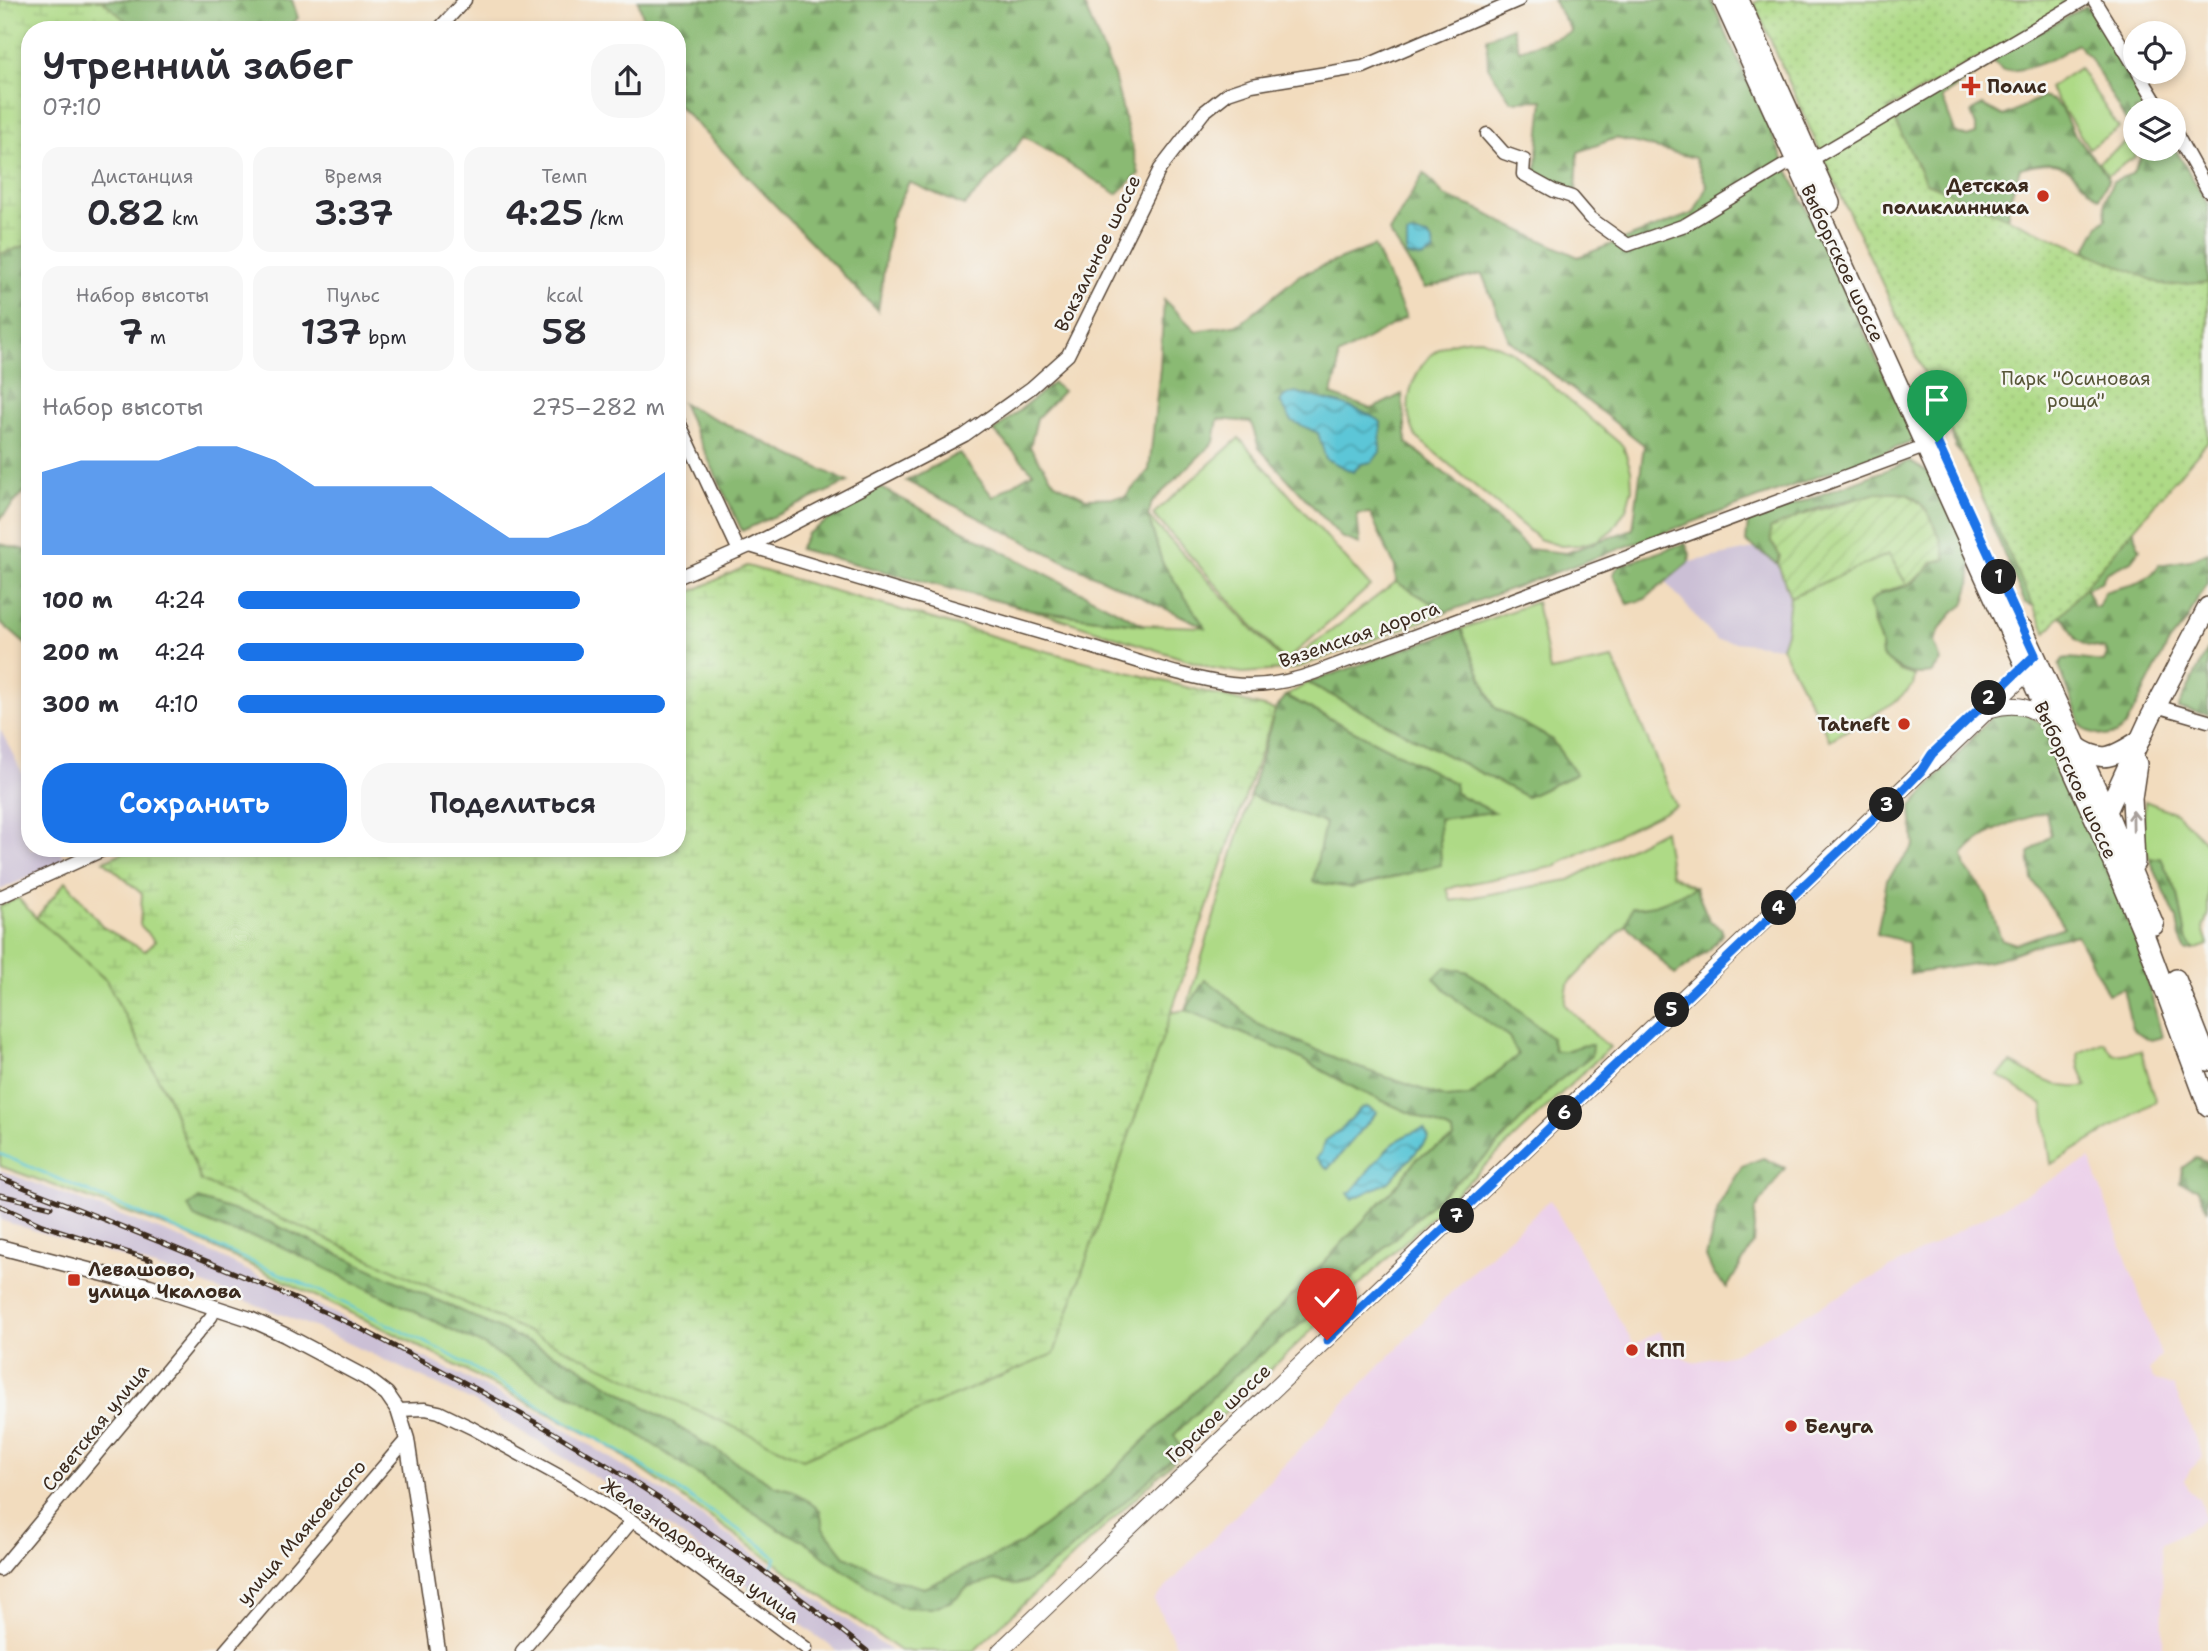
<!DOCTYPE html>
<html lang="ru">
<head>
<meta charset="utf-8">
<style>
	body { margin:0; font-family:"Shantell Sans",sans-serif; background:#f7f7f7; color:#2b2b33; height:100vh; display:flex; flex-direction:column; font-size:26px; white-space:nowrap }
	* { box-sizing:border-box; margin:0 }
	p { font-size:23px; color:#7c7c81 }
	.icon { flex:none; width:38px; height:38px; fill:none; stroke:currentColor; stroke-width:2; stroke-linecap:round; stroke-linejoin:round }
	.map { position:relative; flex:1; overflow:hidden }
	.details { position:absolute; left:21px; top:21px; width:665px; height:836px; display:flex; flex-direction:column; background:#fff; border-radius:28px; box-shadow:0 4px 10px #0003 }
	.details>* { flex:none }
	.buttons { position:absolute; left:2123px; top:21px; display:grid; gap:14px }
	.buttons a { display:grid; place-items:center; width:63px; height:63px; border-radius:50%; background:#fff; box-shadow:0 4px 10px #0003; font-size:35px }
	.pin { position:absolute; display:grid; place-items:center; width:60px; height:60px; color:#fff; margin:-72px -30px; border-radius:50% 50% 50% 0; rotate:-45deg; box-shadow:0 0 7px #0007 }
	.pin .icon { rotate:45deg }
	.km { position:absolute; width:35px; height:35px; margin:-18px; border-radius:50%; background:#222; color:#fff; font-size:19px; line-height:35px; text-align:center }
	.round { display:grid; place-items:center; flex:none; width:74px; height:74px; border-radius:28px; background:#f7f7f7 }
	.summary { display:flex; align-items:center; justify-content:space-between; height:119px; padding:0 21px }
	h1 { font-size:38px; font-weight:600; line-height:52px }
	.figures { display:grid; grid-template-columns:repeat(3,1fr); gap:10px; height:119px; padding:7px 21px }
	.figures div { display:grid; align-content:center; border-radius:18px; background:#f7f7f7; text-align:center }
	.figures b { font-size:35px; font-weight:600 }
	.figures small { font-size:19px; font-weight:400 }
	.figures p { font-size:19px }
	.chart { height:196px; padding:14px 21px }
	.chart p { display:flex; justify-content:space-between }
	.chart svg { width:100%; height:126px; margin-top:7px; fill:#1a73e8; opacity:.7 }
	.primary-button { display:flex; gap:14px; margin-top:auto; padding:14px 21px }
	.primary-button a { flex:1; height:80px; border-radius:28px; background:#1a73e8; color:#fff; font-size:28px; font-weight:600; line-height:80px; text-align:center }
	.primary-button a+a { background:#f7f7f7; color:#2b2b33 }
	ul { padding:0 21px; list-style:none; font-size:23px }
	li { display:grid; grid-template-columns:112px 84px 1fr; align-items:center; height:52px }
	li i { height:18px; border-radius:9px; background:#1a73e8 }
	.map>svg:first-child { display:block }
</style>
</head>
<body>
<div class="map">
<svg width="2208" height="1651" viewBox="0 0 2208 1651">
	<defs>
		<pattern id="forest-firs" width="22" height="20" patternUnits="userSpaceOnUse" patternTransform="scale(1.75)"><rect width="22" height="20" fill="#8aba73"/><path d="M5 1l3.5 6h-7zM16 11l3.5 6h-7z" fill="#72975e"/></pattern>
		<pattern id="wetland-marsh" width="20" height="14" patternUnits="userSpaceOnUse" patternTransform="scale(1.75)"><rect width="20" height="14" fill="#aeda86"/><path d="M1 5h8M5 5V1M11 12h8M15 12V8" fill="none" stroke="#97bb73"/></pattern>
		<pattern id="park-dots" width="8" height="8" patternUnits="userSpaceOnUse" patternTransform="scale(1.75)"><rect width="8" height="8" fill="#aeda86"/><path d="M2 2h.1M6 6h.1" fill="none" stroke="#97bb73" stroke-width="1.8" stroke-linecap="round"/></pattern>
		<pattern id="garden-furrows" width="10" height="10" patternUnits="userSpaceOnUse" patternTransform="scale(1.75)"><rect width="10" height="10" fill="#aeda86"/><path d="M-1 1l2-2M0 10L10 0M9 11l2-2" fill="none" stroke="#97bb73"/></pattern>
		<pattern id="water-waves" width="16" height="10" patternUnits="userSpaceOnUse" patternTransform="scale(1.75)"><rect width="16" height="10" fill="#5cc6d7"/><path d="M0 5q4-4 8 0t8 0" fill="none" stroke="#4da1ae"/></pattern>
	</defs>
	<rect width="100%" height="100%" fill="#f6f6f2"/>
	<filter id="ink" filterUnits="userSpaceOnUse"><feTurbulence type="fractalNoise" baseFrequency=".0143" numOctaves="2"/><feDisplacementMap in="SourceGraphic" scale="14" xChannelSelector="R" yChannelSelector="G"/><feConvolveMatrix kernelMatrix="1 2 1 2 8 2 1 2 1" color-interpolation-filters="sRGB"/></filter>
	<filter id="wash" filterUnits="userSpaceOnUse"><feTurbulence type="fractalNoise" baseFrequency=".00686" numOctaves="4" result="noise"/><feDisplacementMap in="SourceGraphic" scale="28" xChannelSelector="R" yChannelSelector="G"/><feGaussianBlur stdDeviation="1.57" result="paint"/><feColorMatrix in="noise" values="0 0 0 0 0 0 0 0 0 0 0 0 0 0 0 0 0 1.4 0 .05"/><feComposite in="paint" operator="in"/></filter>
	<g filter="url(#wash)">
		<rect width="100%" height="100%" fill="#f2dcbe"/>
		<path fill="#ecd1ea" d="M2090,1159l71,196 -12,16 4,8 21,8 29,70 -13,13 -5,10 4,10 10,9 7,20 -44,25 1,107h-984l-25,-51 307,-318 89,-82 84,145 25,-14 10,18 24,13 40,-8z"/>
		<g fill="#cbbfd5">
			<path d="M1754,549l24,15 13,37 -5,31 -5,15 -65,-7 -51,-59 22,-21 3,2z"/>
			<path d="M0,729l30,59v61h29l6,12 -65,29z"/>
			<path d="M0,1170l185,70 357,175 146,92 203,144h-54l-194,-144 -171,-106 -156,-73 -141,-55 -175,-53z"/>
		</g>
		<g fill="#aeda86" stroke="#748252" stroke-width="2">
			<path d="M2079,68l40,60 -30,20 -40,-60z"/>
			<path d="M2127,142l9,14 -29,20 -9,-14z"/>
			<path d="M1481,339l30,12 112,95 8,24 1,19 -6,20 -13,20 -14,11 -19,5 -19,1 -22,-7 -123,-102c-3,-7 -6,-15 -7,-21 -4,-28 13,-62 40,-72 10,-4 21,-5 32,-5z"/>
			<path d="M1239,438l131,148 -85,76 -132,-148z"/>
			<path d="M1148,516l138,149 110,-83 51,30 -153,57 -51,4 -31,-5 -176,-57 108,14 60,2 -42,-65z"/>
			<path d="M1889,554l18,31 -26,7 -8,30 8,22 1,12 18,15 15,5 -2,10 -20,17 -63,37 -49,-93 5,-15 4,-35z"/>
			<path d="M1536,602l14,69 63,-12 63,147 -124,61 -105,21 4,13 118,-21 95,-50 7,45 24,12 -69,38 -58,59 -3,21 33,33 12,9 -636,604h-74l-297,-209 -200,-104 -224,-107 -179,-65v-260l18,-8 18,20 70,62 62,117 33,84 985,-171 64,-214 75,27 114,-4 53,-7 -37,-19v-10l-169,-87 22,-13 219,114 49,-23 -25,-35 -57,-32 -33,-78z"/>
			<path d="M2145,801l31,12 32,31v69l-5,16 5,16 -14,5 -8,-13 -8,-42 -17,-36 -11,1 -8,-20z"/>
			<path d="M2104,1042l10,13 27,-4 15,50 -105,63 -8,-59 -45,-30 13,-12c26,13 46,29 76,23l-8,-19 -1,-14z"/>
		</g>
		<g fill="url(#forest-firs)" stroke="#627248" stroke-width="2" fill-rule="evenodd">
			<path d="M0,0h292l6,18 -12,12h-239z"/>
			<path d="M638,0h444l32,76 25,98 -22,20 -93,-58 -20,28 -40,42 -55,-24 -18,37 -13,92 -201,-207v-74h-30z"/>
			<path d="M1553,0h158l72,159 132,282 -468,171 -51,-30 -1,-15 -25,-54 -13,1 3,30 -19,-7 -82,-89 -8,-26 -33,-3 -4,23 -62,60 -4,14 14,46 43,65 -137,-64 -162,-82 53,-28 34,44 40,-25 -39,-41 59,-48 10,8 -26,27 -7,29 25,36 31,15 39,-1 24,-27 11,-103 4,-67 32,31 43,-7 61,-49 74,-29 32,71 -68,39v16l-7,23 41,14 30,-15 5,49 51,41 71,65 37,4 67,-24 11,-84 -135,-105 -27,-66 -57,14 -36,-56 35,-59 20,23 34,13 24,13 76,35 116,-44 13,-27 -12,-28 -79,-20 -38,14 -2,40 -40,-18 7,-74 -32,1 -23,-34 -1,-29 25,-11 7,23 53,-18z"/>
			<path d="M2086,6l9,8 57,96h-17v28l-45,-81 -13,-13c-22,15 -47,27 -74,27l-9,-8 -1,-5z"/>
			<path d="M1991,58v7l-49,32 13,35 12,5 9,-3v-8l-5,-13 4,-4 8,-4 20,11c14,-5 25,-13 39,-19l10,3 9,8 12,25 33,40 3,6 -10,19c-36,-30 -28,-43 -79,-30l-11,35 -2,17 77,33 15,-28 7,-6 -1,-18 8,-20 19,-7 8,-15v-10h34v-2l34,58v86l-75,233 2,14 5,11 -9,12 -25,12 -5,9 -15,7 8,18h4l7,-15c22,-8 40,-5 54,-27l31,-5 18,-8v32l-10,13 -11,24 -19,23 -42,82 -10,8 -11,2 -18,-5 -6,-6 -22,-60 4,-6c10,-3 28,3 41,3l3,-9 -2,-4 -20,-4 -9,-6 -11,-20 -8,-5 -32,-11 -34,-80 -4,-18 -21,-46 -11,-12 -5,-21 -16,-28 -12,-43 -15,-18 -1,-9 -72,-176z"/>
			<path d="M0,63l30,14v408l-30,34z"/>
			<path d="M682,403l166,79 -106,49z"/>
			<path d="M1910,461l20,13 42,84 -2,28 -6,19 -12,9 -11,13 -7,15 7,19 -9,12c-25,4 -31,-2 -50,-17l-1,-12 -12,-41c15,-15 19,-10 37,-17 10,-5 20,-15 26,-24l14,-3c-5,-18 -18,-56 -37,-64 -18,-8 -93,11 -110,21 -10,6 -19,18 -28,25l9,15 -2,8 -32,-22 2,-20z"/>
			<path d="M879,487l265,138 -108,-14 -237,-62 8,-15z"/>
			<path d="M1685,543l5,11 -1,8 -44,37 -17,5 -15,-30 6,-8z"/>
			<path d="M0,544l30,7v97l-30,-26z"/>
			<path d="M1461,629l33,78 57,32 25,35 -49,23 -219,-114z"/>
			<path d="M2208,649v66l-30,-7z"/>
			<path d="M1286,696l169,87v10l39,19 -55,7 2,46 -89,23 -39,-6 12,-59 -75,-27 25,-86z"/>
			<path d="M2025,711l23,19 91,218 23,89 -11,3 -19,-11 -9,-41 -15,6 -31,-59 -35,8 -51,18 -81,13 -2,-32 -31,-8 10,-54 27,-34 -3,-39 82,-92zM2046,812l5,23 -22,18 3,27 32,47 -48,17 -15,-5 -15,-45 -20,-26 -3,-13c21,-25 52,-34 83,-43z"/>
			<path d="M2161,858l17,37 8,42 8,13 -8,1 -6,-13 -3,-19 -27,-59z"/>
			<path d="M1695,887l14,33 12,8 2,6 -13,15 -35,26 -49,-50 6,-18c23,2 43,-10 63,-20z"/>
			<path d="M1446,967l22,5 37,26 46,40 3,12c17,4 20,-6 38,-5l-1,11 -35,27 -68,72 -47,40 -131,122 -76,59 -60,59 8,15 -119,107 -37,25 -10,3 -21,-5 -28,8 -15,13 -21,7 -31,-1 -75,-49 -21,-18 -24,-10 -175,-118 -65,-32 -57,-35 -211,-103 -44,-11 -34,-14 -6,-11 10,-7 71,23 304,141 202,123 19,5 26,19 3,18 22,28 47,23 32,9 97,-44 84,-65 184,-180 109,-115 19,-26 37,-19 -1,-7 -95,-42 -66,-36 -106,-44 19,-30 14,9 38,35 97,42 93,32 22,-2 49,-41 -9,-18 -51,-36 -24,-23z"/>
			<path d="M1763,1158l22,10 -30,42 -2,34 -26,44 -13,-13 -8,-18 13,-52 23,-39z"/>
			<path d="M2196,1158l12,5v47l-11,-22 -17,-5 2,-15z"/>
		</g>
		<g fill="url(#wetland-marsh)" stroke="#748252" stroke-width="2">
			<path d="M0,0h102l34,30h-106v214l-30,10z"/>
			<path d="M747,566l287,82 241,62 -221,644 -251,105 -602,-278 -33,-84 -62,-117 -70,-62 30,-37 37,46 42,24 10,-10 -15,-16 2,-31 -38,-33 27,-12h546v-251z"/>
		</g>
		<path fill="url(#park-dots)" stroke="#748252" stroke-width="2" d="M1760,0h336l-21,2 -186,107 37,74 240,103 42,-4v159l-162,192 -232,-495 -60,-135z"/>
		<path fill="url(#garden-furrows)" stroke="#748252" stroke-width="2" d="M1877,493c9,1 25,-2 33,3 21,11 31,42 36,63l-14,3 -6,9 -19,14 -18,-31 -99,43 -12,-33 2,-8 -9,-15 -1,-12 29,-13z"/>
		<g fill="url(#water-waves)" stroke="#4c787a" stroke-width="2">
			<path d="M1411,233l16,3 6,6 1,10 -12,6 -15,-2v-21z"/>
			<path d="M1295,392c28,8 62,13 86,30l-1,30 -8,10 -11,2 -8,8 -27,-13 -8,-26 -26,-12 -12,-19 4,-6z"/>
			<path d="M1367,1107l10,5 -49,57 -12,-11 5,-5 4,-12 18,-13 17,-19z"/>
			<path d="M1424,1129l5,9 -40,44 -37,17 -4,-6 4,-2c22,-26 37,-54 72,-62z"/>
		</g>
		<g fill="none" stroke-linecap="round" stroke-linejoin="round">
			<g stroke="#5cc6d7" stroke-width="2.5">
				<path d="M0,1154l313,134 132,64 184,105 131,87 16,14 -5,10"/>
				<path d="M749,1588l9,-4"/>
			</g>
		</g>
	</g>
	<g filter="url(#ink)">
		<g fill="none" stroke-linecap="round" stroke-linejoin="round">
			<g stroke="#564536" stroke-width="15">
				<g id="minor">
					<path d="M2094,0l41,67"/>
					<path d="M438,30l27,-30"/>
					<path d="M2138,72l23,38"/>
					<path d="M2174,130l34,61"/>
					<path d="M1487,134l17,19 20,7 -1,14 31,17 18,6 18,21 38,27 57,-20 100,-60 13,-1"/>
					<path d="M1811,160l272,-160"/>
					<path d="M677,418l62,133"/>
					<path d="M750,546c112,34 224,68 337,100 46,13 96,32 144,38 29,3 55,-1 83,-11l613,-227"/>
					<path d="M677,578l73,-32 215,-111 66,-47 37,-33 92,-186 44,-57 24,-19 24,-8 111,-18 156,-67"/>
					<path d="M2163,708l45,13"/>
					<path d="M0,897l105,-48"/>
					<path d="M398,1410l27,-1 14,3 33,16 93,51 83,52 158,117"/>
					<path d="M0,1570l211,-253 5,-10"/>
					<path d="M225,1651l182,-212"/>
					<path d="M522,1651l110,-130"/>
				</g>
			</g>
			<g stroke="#564536" stroke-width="17">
				<path id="tertiary" d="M0,1247l150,39 100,33 35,16 81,43 21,16 11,16 9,29 31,212"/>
			</g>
			<g stroke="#564536" stroke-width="18">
				<g id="secondary">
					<path d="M1991,709c23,-7 40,-3 58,12"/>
					<path d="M1000,1651l921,-880 17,-13 81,-78 8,-8 4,-9"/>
				</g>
			</g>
			<g stroke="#564536" stroke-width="22">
				<g id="primary">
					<path d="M1723,0l376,828 45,106 64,172"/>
					<path d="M1739,0l91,203"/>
					<path d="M2023,629l84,183 47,113"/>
					<path d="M2076,746c27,19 39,10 64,-6"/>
					<path d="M2103,820l47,-102 58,-111"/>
					<path d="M2135,863l-3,-65 5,-34"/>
					<path d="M2176,979l32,82"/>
				</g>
			</g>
			<use href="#minor" stroke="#fff" stroke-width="12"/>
			<use href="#tertiary" stroke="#fff" stroke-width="14"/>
			<use href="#secondary" stroke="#fff" stroke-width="16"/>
			<use href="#primary" stroke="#fff" stroke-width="19"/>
			<g stroke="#3b2a1e" stroke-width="5">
				<g id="rail">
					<path d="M0,1178c118,47 236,93 351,146 27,13 53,28 80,41 155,80 301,176 436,286"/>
					<path d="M0,1195l51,12"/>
					<path d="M0,1206l42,19 109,35"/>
				</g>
			</g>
			<use href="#rail" stroke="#f6f6f2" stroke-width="2.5" stroke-dasharray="8" stroke-linecap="butt"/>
		</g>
		<defs><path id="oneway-shaft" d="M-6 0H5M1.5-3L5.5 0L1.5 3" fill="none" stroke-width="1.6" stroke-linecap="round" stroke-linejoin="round" transform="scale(1.75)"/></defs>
		<use stroke="#a79f9a" href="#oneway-shaft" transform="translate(2133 821) rotate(-91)"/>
	</g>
	<g fill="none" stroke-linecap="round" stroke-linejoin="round" filter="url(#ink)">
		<g stroke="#fff" stroke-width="14">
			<path id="route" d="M1327,1340l564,-538 30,-31 11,-17 103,-99 -98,-213"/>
		</g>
		<use href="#route" stroke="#1a73e8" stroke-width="9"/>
	</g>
	<g fill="#c8321e" stroke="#f6f6f2" stroke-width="2.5">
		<path d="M1967.5 75.5h7v7h7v7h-7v7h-7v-7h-7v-7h7z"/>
		<circle cx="2043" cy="196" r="7"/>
		<circle cx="1904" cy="724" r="7"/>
		<rect x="67" y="1273" width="14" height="14" rx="3.5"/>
		<circle cx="1632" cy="1350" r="7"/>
		<circle cx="1791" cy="1426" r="7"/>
	</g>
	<g text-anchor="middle" stroke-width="5" stroke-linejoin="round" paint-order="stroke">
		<g font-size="19" font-weight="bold" fill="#3b2a1e" stroke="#f6f6f2" text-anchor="start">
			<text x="1987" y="93">Полис</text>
			<text x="2029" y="192" text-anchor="end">Детская<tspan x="2029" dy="22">поликлинника</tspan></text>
			<text x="1890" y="731" text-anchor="end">Tatneft</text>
			<text x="88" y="1276">Левашово,<tspan x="88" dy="22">улица Чкалова</tspan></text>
			<text x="1646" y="1357">КПП</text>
			<text x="1805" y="1433">Белуга</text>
		</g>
		<g font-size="19" fill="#3b2a1e" stroke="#f6f6f2">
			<text transform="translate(1097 253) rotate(-64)" y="7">Вокзальное шоссе</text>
			<text transform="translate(1843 263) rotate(65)" y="7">Выборгское шоссе</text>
			<text transform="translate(1359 634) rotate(-19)" y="7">Вяземская дорога</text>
			<text transform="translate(2076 780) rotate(65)" y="7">Выборгское шоссе</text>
			<text transform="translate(1218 1413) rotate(-43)" y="7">Горское шоссе</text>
			<text transform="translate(95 1427) rotate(-51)" y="7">Советская улица</text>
			<text transform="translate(301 1532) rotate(-49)" y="7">улица Маяковского</text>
			<text transform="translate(701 1550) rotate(35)" y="7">Железнодорожная улица</text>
		</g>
		<g font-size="19" fill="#585638" stroke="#f6f6f2">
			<text x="2076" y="385">Парк "Осиновая<tspan x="2076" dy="22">роща"</tspan></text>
		</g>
	</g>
</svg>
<div class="buttons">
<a><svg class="icon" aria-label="locate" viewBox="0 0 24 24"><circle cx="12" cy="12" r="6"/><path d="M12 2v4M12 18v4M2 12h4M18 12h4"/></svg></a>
<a><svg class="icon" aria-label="layers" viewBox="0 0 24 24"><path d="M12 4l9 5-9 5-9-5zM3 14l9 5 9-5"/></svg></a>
</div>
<div class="pin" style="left:1937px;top:442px;background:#1e9e55"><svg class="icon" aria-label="arrive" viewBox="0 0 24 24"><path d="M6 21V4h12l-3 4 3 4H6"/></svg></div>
<div class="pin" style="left:1327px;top:1340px;background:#d93025"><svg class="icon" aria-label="check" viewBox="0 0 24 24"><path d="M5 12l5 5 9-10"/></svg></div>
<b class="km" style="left:1999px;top:577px">1</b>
<b class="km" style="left:1989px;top:698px">2</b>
<b class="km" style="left:1887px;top:805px">3</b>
<b class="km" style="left:1779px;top:908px">4</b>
<b class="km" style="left:1672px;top:1010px">5</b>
<b class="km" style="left:1565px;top:1113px">6</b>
<b class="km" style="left:1457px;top:1216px">7</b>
<section class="details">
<div class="summary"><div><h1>Утренний забег</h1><p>07:10</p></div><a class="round"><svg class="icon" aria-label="share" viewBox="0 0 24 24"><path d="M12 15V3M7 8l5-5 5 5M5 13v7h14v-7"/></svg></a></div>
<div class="figures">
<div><p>Дистанция</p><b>0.82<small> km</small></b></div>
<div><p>Время</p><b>3:37</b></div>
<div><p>Темп</p><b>4:25<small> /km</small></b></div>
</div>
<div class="figures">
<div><p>Набор высоты</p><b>7<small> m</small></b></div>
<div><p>Пульс</p><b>137<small> bpm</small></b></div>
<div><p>kcal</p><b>58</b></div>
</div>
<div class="chart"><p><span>Набор высоты</span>275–282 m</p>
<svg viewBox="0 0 160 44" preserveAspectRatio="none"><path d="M0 44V15L10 11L20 11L30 11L40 6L50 6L60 11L70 20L80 20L90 20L100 20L110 29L120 38L130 38L140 33L150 24L160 15V44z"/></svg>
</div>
<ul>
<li><b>100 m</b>4:24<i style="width:80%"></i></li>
<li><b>200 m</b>4:24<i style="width:81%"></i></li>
<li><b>300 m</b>4:10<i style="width:100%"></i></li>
</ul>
<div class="primary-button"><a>Сохранить</a><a>Поделиться</a></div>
</section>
</div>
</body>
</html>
